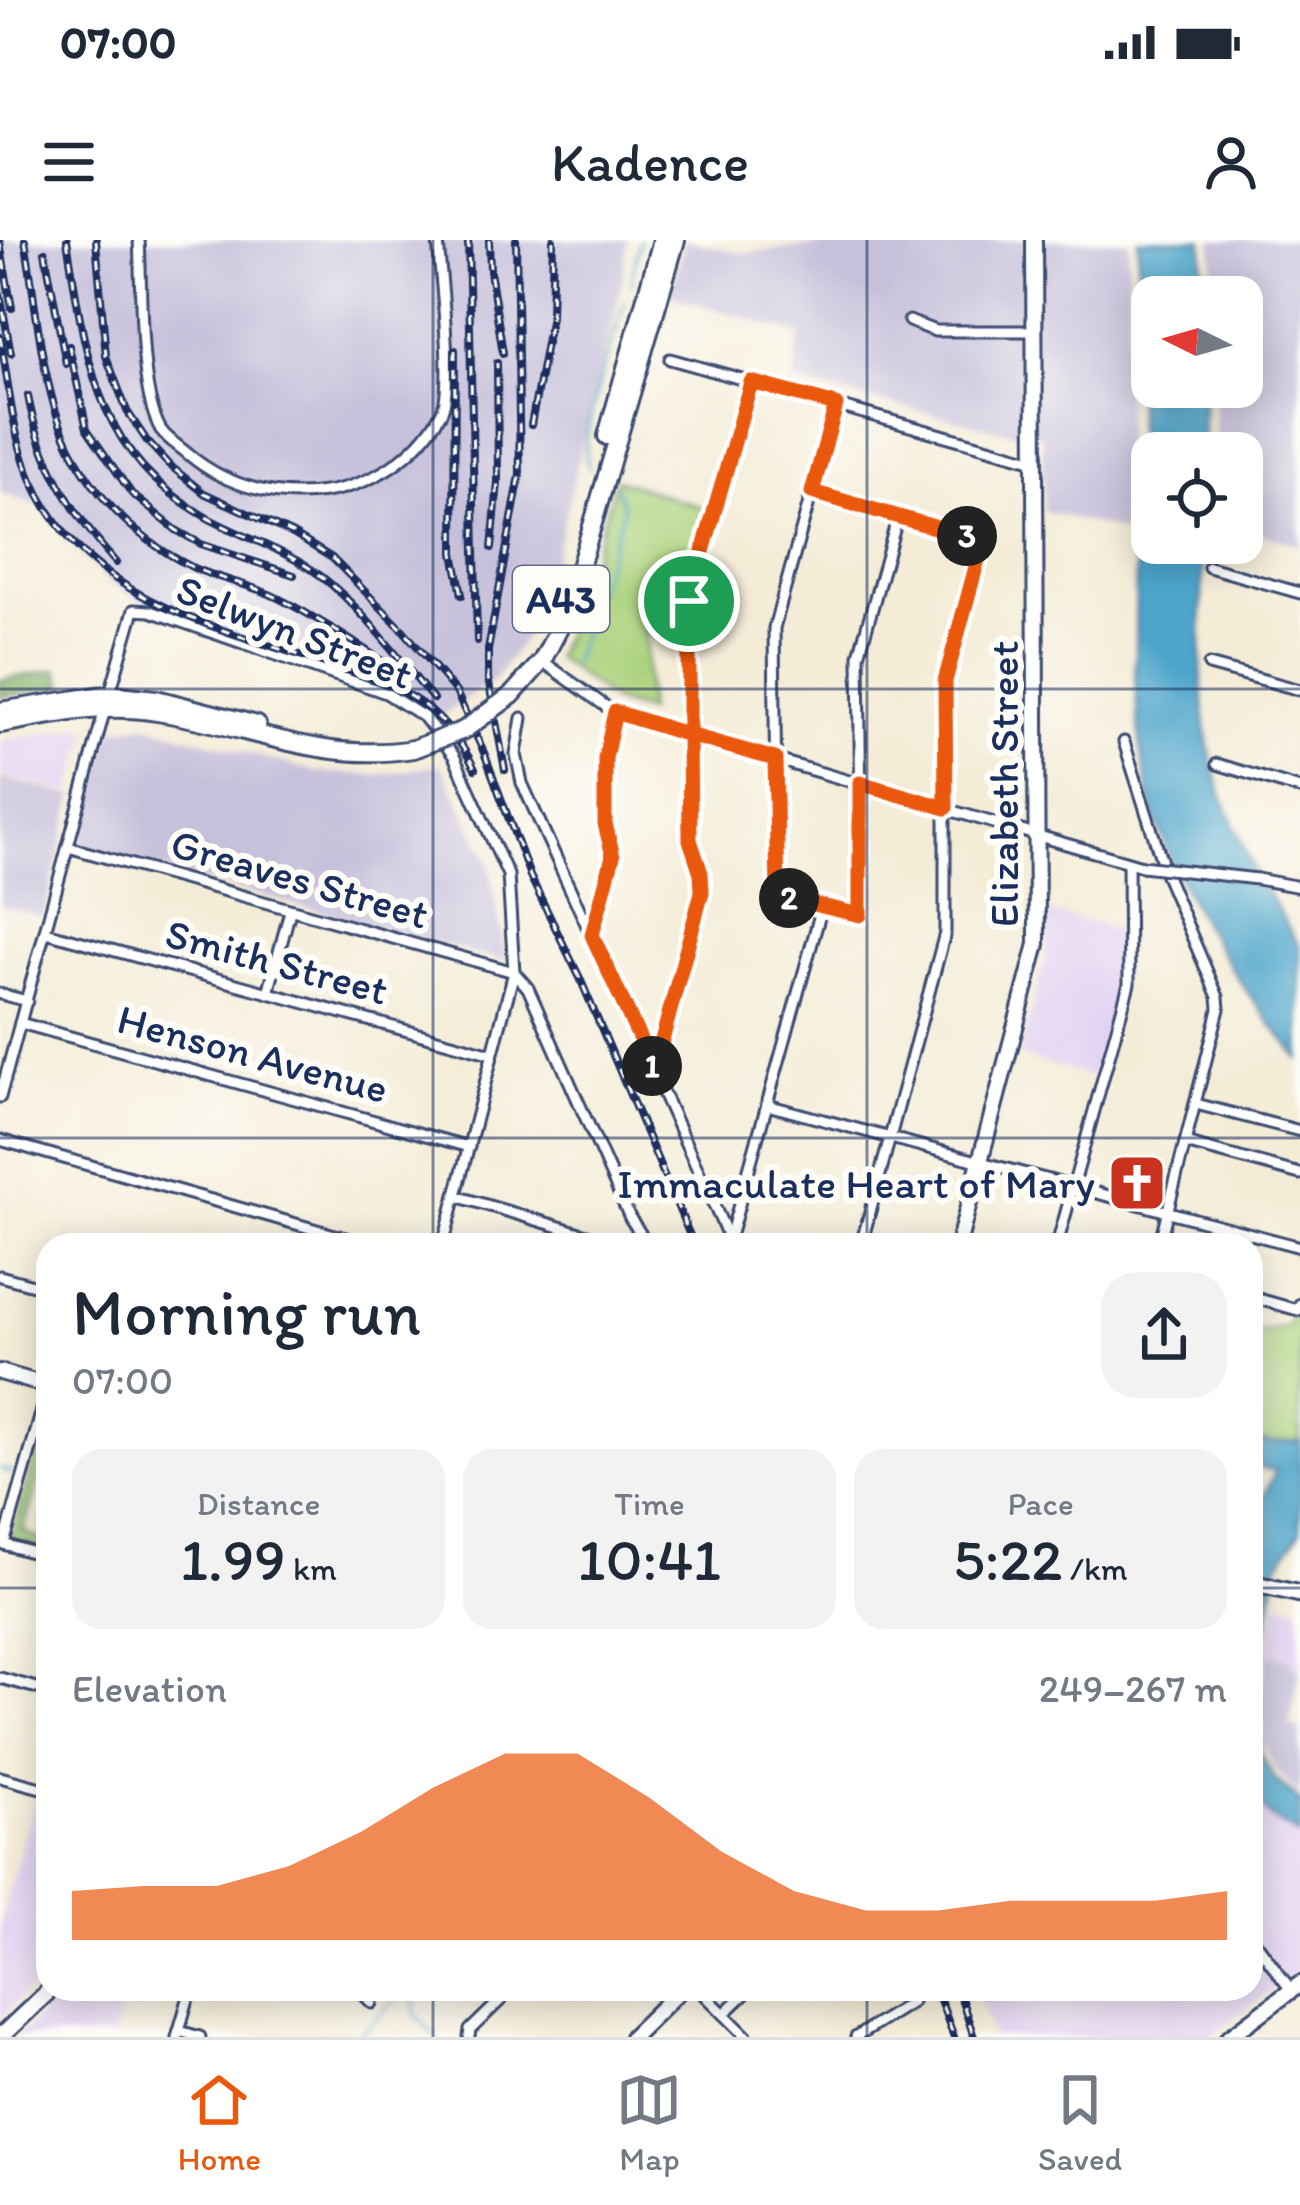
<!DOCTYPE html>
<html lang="en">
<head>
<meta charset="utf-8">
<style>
	body { margin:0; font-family:Itim,sans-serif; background:#f2f2f3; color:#1f2937; height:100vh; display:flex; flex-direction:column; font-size:45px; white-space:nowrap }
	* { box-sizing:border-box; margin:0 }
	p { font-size:39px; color:#747a83 }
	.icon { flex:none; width:66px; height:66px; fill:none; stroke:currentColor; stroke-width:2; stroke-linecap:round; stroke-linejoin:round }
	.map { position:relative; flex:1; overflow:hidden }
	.details { position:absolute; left:36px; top:993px; width:1227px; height:768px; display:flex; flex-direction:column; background:#fff; border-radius:36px; box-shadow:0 6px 30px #0003 }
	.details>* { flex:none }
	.needle { width:78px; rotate:275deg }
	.controls { position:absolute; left:1131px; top:36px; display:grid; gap:24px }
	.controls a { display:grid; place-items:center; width:132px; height:132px; border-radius:24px; background:#fff; box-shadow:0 6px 30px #0003; font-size:60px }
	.pin { position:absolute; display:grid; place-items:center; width:102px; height:102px; color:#fff; margin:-51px; border:6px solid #fff; border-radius:50%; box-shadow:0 3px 12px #0007 }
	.km { position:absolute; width:60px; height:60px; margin:-30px; border-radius:50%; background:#222; color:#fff; font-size:33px; line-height:60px; text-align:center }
	.round { display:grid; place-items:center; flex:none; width:126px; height:126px; border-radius:36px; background:#f2f2f3 }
	.overview { display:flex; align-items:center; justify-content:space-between; height:204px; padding:0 36px }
	h1 { font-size:66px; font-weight:600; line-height:90px }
	.figures { display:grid; grid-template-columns:repeat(3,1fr); gap:18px; height:204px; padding:12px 36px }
	.figures div { display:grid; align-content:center; border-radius:30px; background:#f2f2f3; text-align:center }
	.figures b { font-size:60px; font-weight:600 }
	.figures small { font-size:33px; font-weight:400 }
	.figures p { font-size:33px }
	.chart { height:336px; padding:24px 36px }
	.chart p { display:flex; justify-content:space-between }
	.chart svg { width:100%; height:216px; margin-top:12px; fill:#ea580c; opacity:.7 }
	.status { display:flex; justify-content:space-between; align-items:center; height:84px; padding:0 60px; background:#fff; direction:ltr }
	.status svg { height:33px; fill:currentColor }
	header { display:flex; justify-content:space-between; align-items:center; height:156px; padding:0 36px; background:#fff; font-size:54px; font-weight:600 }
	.tab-bar { display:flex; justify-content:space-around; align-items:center; height:168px; border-top:3px solid #e0e1e3; background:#fff; font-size:33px; color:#747a83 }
	.tab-bar a { display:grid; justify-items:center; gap:6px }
	.tab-bar .selected { color:#ea580c }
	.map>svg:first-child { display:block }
</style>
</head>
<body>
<div class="status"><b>07:00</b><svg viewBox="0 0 49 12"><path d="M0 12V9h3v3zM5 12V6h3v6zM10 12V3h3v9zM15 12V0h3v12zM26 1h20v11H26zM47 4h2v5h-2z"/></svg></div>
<header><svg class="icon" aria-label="menu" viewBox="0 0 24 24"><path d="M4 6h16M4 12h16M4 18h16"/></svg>Kadence<svg class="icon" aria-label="person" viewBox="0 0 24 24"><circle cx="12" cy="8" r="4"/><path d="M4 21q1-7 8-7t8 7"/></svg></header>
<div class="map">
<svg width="1300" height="1797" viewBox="0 0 1300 1797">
	<rect width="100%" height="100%" fill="#fdfcf7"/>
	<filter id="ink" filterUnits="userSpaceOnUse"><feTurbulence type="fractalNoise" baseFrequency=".00833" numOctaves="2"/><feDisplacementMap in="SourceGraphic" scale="24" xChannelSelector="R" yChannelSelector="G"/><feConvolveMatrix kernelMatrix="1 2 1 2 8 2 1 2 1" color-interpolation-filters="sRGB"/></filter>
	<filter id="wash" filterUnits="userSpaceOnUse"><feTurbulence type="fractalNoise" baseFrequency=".004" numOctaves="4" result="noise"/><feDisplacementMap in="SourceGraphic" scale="48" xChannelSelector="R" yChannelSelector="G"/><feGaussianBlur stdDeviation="2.7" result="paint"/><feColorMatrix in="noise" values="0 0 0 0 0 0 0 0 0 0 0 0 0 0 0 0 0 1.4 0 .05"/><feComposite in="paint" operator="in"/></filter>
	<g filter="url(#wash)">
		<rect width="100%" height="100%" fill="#f4ecd7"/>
		<g fill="#e3d3f2">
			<path d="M82,487l6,6 -17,60 -71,-18v-34z"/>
			<path d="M1046,671l74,20 1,47 -28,99 -74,-21 27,-100z"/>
			<path d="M1276,1362l24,5v61l-9,-2v-6l-24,-5z"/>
			<path d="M1251,1554l20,23 29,20v132l-91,68h-216l-17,-48h275z"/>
			<path d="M34,1560l14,4v167l-48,47v-94z"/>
			<path d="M69,1749h58l-15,48h-95z"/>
		</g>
		<g fill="#c6c0da">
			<path d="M0,0h628l-6,42 -82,334 -45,63 -60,41 -32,-27 -236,-77 -58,-33 -46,-47 -22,-30 -41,-13z"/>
			<path d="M686,0l54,13 134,-13h255l-6,292 -79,-21 -2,-76 -16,1 -232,-54 6,-47 -131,-40z"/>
			<path d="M1212,0h88v306l-58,-19v-74h-27l-1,-66h28v-90h-29z"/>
			<path d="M144,484l173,48 60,3 64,-10 48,96 17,101 -426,-116 32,-116z"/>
			<path d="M0,537l74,19 -31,121 -43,-12z"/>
			<path d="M1267,1415l25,5 -1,6 9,2 -10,57 10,4v66l-24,-24 -14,-30 -3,-36z"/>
		</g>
		<g fill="#abd27c" stroke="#63806d" stroke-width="3">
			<path d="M616,239l94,31 -27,101 -37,-9 1,109 -32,-9 -60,-45 30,-75z"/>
			<path d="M1291,1074l9,2v125l-32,2 -17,-4v-105l37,-8z"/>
			<path d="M48,1173v34l-25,85 25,11v6l-34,-10 -1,-4z"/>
		</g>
		<path fill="#88b46c" stroke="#527265" stroke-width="3" d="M57,430l7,16 -64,11v-17z"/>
		<g fill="#4ea5cb" stroke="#346a94" stroke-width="3">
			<path d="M1138,0h65v57h-51v90h51v66h-51v90h51c0,73 -8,150 10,221 10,43 32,80 46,121l8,7 33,55v112c-59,-69 -120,-159 -146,-246 -14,-45 -16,-92 -19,-138z"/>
			<path d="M1251,1199l17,4 32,-2v90l-22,34 -24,138 6,49 14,26 26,23v35l-29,-19 -20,-23v-241l6,-42 19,-41 -25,-2z"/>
		</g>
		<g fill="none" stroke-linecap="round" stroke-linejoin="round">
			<g stroke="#4ea5cb" stroke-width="3">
				<path d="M630,44l10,-44"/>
				<path d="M589,228c-15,-24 26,-133 35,-164"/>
				<path d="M572,423l52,-154 -8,-22"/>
				<path d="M0,1229l12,4"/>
				<path d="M413,1749l3,26 21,22"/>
				<path d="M357,1797l50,-48"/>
			</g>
		</g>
	</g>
	<g filter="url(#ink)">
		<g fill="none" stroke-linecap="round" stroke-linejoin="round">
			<g stroke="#3c4b70" stroke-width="15">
				<g id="street">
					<path d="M139,0c3,47 -1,152 22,190 6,9 19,17 27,24 78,66 202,49 253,-41 14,-24 -1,-139 -3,-173"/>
					<path d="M909,81l26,10h99"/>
					<path d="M670,119l365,102"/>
					<path d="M836,165l-62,223 3,258 6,11 73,19 6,-11 -3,-250 39,-139"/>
					<path d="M812,252l171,49 -38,140v252l-84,312"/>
					<path d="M1209,327l91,26"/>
					<path d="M542,421l73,52 527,153"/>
					<path d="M1209,425l91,25"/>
					<path d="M110,453l24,-83 16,1 236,82 38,24 30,39 54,119 6,97 -71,273"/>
					<path d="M522,478l-6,36 6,29 210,462"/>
					<path d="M1124,502l43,136 51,119 1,12 -60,236"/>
					<path d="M1217,524l83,25"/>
					<path d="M68,607l446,125"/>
					<path d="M1257,639l43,8"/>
					<path d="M46,692l446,122"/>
					<path d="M592,696l21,-80 -7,-32 -1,-66 10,-45"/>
					<path d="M514,732l14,16 102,230 18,27"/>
					<path d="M268,753l22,-82"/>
					<path d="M0,754l27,7"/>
					<path d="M20,783l449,124"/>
					<path d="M654,829l48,-177 -1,-22 -11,-30 -1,-239 62,-219"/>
					<path d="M0,857l105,-388"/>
					<path d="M1196,864l104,27"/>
					<path d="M767,865l533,142"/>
					<path d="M0,900l370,105"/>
					<path d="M1185,903l115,31"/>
					<path d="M456,956l164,49"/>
					<path d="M730,997l92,-330"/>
					<path d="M1057,1005l72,-261 -1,-121"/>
					<path d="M0,1036l48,13"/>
					<path d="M1251,1057l47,13 2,-6"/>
					<path d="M0,1303l48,14"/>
					<path d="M4,1304l44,-155"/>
					<path d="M0,1438l48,13"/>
					<path d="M0,1537l48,13"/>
					<path d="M1251,1696l40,54"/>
					<path d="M358,1749l14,14"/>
					<path d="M699,1749l48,48"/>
					<path d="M724,1774l26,-25"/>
					<path d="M179,1791l21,6"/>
					<path d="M177,1797l14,-48"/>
					<path d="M469,1797l1,-7 42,-41"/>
					<path d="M856,1797l56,-35"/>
				</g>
			</g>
			<g stroke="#3c4b70" stroke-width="20">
				<g id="secondary">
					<path d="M958,1005l79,-301 -3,-704"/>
					<path d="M0,1132l48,14"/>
					<path d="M632,1797l49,-48"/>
					<path d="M1229,1797l71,-53"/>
				</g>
			</g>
			<g stroke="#3c4b70" stroke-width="21">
				<g id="primary">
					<path d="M1251,1343l49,11"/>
					<path d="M0,1797l51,-48"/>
				</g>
			</g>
			<g stroke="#3c4b70" stroke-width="22">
				<g id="highway">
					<path d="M607,196l55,-196"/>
					<path d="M512,455l30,-34 24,-46 110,-375"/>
					<path d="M0,471l109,-17 47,5 101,26"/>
					<path d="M0,484c53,-9 103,-21 157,-12 90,13 163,52 256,37"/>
				</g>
			</g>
			<use href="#street" stroke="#fff" stroke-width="9"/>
			<use href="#secondary" stroke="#fff" stroke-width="14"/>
			<use href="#primary" stroke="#fff" stroke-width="15"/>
			<use href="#highway" stroke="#fff" stroke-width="16"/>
			<g stroke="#1b2f5e" stroke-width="8">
				<g id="rail">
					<path d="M25,0c10,56 14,117 31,172 21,68 73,124 136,155 28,13 59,17 86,31 42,21 80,47 118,72"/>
					<path d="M67,0c19,116 26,212 139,277 38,21 80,33 115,59 43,34 77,82 112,123"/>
					<path d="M96,0l10,116 21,55 20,30 21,23 36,29 89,41 39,24 71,72 53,62 29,63 45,121 49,100 115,269"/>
					<path d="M468,0l9,401"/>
					<path d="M489,0l1,31 13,82"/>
					<path d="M0,3l12,65"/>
					<path d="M45,12l21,112"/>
					<path d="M0,54l11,59"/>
					<path d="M0,97c8,41 11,86 25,126 47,130 172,159 290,197 72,22 124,36 160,109"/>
					<path d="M69,106l18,83 45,65 44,36 25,14 93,31"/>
					<path d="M455,110l-1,203 8,42"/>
					<path d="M28,156c12,66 45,118 88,167"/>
					<path d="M531,185l20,-109 2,-76"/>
					<path d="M492,308l6,-66 -1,-119"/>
					<path d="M505,530l-17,-92v-28l32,-175 -4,-235"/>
					<path d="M936,1749l18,48"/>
					<path d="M958,1749l16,48"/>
				</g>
			</g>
			<use href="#rail" stroke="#fdfcf7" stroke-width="3" stroke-dasharray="9" stroke-linecap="butt"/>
			<g stroke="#3c4b70" stroke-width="15" stroke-linecap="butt">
				<path id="street-bridge" d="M1142,626l115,13"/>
			</g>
			<g stroke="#3c4b70" stroke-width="22" stroke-linecap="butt">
				<path id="highway-bridge" d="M413,509l51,-19 48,-35"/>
			</g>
			<use href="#street-bridge" stroke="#fff" stroke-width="9"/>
			<use href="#highway-bridge" stroke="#fff" stroke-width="16"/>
		</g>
	</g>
	<g fill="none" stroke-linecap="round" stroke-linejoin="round" filter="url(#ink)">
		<g stroke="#fff" stroke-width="24">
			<path id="route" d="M689,361v134l-74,-23 -10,46v66l8,32 -21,79 62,135 48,-178 -1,-19 -11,-33 -1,-105 86,24 3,133 5,5 77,18v-132l86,25 -1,-127 38,-140 -171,-49 24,-87 -85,-23 -62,219"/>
		</g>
		<use href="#route" stroke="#ea580c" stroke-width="15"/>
	</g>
	<path fill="none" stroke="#1b2f5e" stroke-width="3" stroke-opacity="0.55" d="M433,0v1005M867,0v1005M0,449h1300M0,898h1300M0,1348h48M1251,1348h49M433,1749v48M867,1749v48"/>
	<defs>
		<g id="church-square" transform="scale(3)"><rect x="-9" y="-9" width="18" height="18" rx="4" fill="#c8321e" stroke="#fdfcf7"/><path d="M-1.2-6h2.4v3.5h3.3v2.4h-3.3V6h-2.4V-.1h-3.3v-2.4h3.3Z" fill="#fff"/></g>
	</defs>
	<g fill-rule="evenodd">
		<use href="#church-square" x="1137" y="943"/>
	</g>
	<g text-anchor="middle" stroke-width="12" stroke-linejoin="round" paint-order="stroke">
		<rect fill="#fdfcf7" stroke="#5f6c8c" stroke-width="3" x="513" y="326" width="96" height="66" rx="9"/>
		<g font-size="39" font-weight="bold" fill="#1b2f5e">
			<text x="561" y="373">A43</text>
		</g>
		<g font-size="42" fill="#1b2f5e" stroke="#fdfcf7">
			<text transform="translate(295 391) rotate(21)" y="15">Selwyn Street</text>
			<text transform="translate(1003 544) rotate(-90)" y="15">Elizabeth Street</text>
			<text transform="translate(300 638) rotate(16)" y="15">Greaves Street</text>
			<text transform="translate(277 721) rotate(15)" y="15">Smith Street</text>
			<text transform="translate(253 813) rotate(15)" y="15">Henson Avenue</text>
		</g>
		<g font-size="42" fill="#1b2f5e" stroke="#fdfcf7" text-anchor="end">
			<text x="1095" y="958">Immaculate Heart of Mary</text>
		</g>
	</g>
</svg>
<div class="controls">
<a><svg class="needle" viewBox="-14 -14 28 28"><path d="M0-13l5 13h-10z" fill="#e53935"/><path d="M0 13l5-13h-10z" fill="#747a83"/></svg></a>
<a><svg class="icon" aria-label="locate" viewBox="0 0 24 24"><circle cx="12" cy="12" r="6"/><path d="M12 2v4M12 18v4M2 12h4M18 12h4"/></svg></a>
</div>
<div class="pin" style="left:689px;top:361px;background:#1e9e55"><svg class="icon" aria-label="arrive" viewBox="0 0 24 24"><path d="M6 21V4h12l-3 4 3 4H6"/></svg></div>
<b class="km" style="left:652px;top:826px">1</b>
<b class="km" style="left:789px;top:658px">2</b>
<b class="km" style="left:967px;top:296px">3</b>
<section class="details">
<div class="overview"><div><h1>Morning run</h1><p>07:00</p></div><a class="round"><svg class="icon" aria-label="share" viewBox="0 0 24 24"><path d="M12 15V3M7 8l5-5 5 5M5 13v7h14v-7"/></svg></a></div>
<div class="figures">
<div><p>Distance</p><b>1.99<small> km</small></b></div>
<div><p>Time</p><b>10:41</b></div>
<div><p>Pace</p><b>5:22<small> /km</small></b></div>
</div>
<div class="chart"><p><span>Elevation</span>249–267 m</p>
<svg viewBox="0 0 160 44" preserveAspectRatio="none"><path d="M0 44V34L10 33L20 33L30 29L40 22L50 13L60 6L70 6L80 15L90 26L100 34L110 38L120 38L130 36L140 36L150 36L160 34V44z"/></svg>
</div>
</section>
</div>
<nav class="tab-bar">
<a class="selected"><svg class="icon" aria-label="home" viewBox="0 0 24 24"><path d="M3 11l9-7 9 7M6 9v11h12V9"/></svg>Home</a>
<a><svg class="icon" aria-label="map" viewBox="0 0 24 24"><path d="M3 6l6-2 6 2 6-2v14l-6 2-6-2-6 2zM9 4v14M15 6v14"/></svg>Map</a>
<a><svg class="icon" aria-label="saved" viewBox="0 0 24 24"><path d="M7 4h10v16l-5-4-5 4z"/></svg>Saved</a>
</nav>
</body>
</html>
